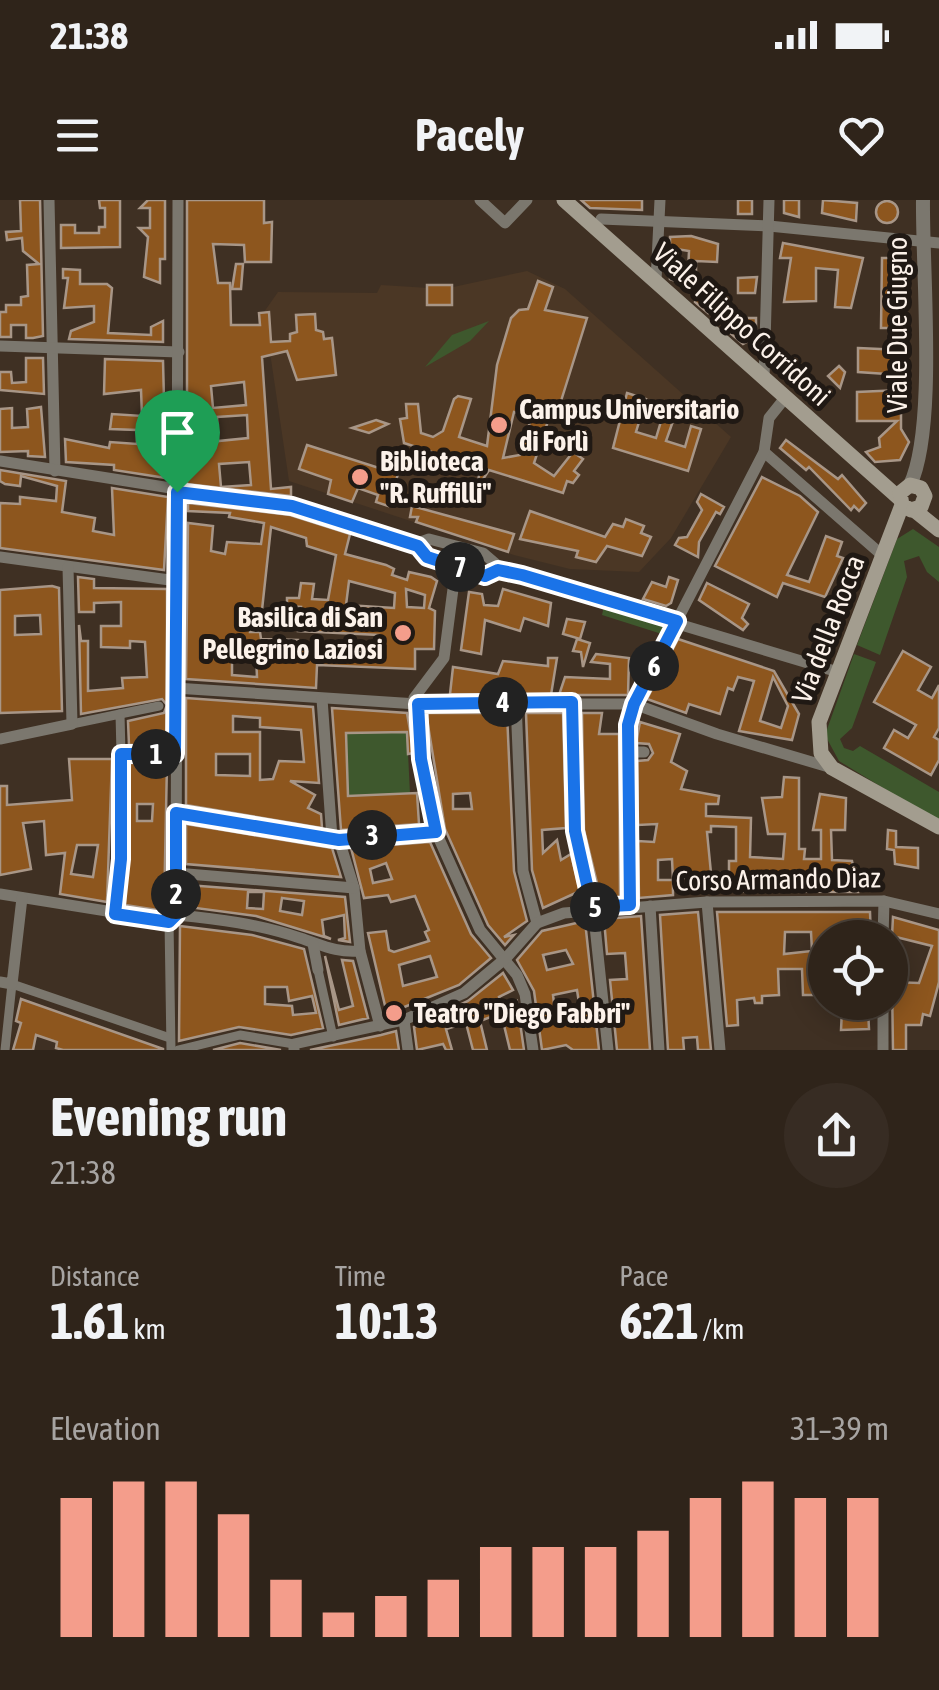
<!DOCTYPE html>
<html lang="en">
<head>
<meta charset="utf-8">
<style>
	body { margin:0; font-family:"Asap Condensed",sans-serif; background:#372c23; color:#f1f3f6; height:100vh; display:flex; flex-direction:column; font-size:38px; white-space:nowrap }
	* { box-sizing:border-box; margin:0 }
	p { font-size:32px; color:#a7a4a2 }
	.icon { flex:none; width:55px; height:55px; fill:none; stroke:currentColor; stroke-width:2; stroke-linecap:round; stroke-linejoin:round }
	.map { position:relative; height:850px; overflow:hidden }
	.details { display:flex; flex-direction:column; background:#2f241a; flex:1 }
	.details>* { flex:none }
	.controls { position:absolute; left:808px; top:720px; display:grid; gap:20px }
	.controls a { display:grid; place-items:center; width:100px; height:100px; border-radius:50%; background:#2f241a; box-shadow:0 5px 25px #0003,0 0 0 2px #4a4139; font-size:50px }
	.pin { position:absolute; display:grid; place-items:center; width:85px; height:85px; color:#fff; margin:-102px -42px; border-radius:50% 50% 50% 0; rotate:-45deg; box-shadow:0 0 10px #0007 }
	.pin .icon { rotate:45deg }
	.km { position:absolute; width:50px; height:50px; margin:-25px; border-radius:50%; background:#222; color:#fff; font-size:28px; line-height:50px; text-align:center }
	.round { display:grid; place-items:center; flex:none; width:105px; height:105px; border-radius:52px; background:#372c23 }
	.overview { display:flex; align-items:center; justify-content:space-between; height:170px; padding:0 50px }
	h1 { font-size:55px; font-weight:700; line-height:75px }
	.stats { display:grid; grid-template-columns:repeat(3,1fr); gap:15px; height:170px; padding:10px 50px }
	.stats div { display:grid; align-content:center }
	.stats b { font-size:50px; font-weight:700 }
	.stats small { font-size:28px; font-weight:400 }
	.stats p { font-size:28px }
	.chart { height:280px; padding:20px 50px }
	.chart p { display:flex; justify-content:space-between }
	.chart svg { width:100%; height:180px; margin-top:10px; stroke:#f49d8b; stroke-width:6 }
	.status { display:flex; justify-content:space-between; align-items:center; height:70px; padding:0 50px; background:#2f241a; direction:ltr }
	.status svg { height:28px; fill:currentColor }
	header { display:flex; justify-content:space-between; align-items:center; height:130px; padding:0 50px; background:#2f241a; font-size:45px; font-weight:700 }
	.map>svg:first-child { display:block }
</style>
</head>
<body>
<div class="status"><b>21:38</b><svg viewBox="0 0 49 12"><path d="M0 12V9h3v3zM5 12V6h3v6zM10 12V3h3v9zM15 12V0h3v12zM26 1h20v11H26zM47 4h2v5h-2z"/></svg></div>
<header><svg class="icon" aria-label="menu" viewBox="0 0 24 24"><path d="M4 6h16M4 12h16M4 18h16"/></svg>Pacely<svg class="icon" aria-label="heart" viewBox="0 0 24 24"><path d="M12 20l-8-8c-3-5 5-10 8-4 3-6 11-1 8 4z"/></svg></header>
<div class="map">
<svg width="939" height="850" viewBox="0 0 939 850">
	<rect width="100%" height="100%" fill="#3f3023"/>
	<path fill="#4b3725" d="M527,71l38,18 166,148 -60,101 -32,34 -69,-3 -56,-14 -225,-74 -25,-169 14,-20 99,1 4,-8 63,4z"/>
	<g fill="#3e582d">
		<path d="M489,121l-19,20 -45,26 27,-32z"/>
		<path d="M913,329l26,18v35l-12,-10 -8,-16 -15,5 3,16 -27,78 -23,-10 40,-106z"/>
		<path d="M604,406l58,18 3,11 -63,-20z"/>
		<path d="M854,454l22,8 -24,66 -12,11 4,9 9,3 7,-5 79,46v30l-100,-61 -14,-26z"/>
		<path d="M407,532l3,62 -62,2 -2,-63z"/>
	</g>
	<g fill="#8d561e" stroke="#a89687" stroke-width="2.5" fill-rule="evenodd">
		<path d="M20,0h20l3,136 -10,2h-7v-13h-15v12h-11v-25h6v-7h15v-8l7,-1 -1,-31 12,-1 -16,-13 -1,-13 -15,2 -1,-8 15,-1z"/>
		<path d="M99,0h21v47l-59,1v-23h14v8h24v-6h6v-19h-5z"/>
		<path d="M148,0h17v59h-5v24l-16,-6 4,-40 -9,-9h11v-20h-10z"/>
		<path d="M187,0h77v23l8,-1 -1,40h-26l-1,-17 -31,-1 5,39h12l1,42h29l-1,-12 10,-1 2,30 19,-1v-7l7,-2 -1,-17 19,-1 1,16 7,2 1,7 8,-1 4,37 -39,5 -10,-29 -25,6 9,132 20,-2v9l-104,-12zM244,182l2,23 -33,3 -2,-22zM247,215l1,23 -30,3 -1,-24zM249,262l2,23 -30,2 -2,-23z"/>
		<path d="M581,0h61v10l-52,-2z"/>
		<rect x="738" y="0" width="14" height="14"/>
		<path d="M784,0h15v17l-15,-4z"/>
		<path d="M823,0l34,3 -1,18 -34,-8z"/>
		<circle cx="887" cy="12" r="11"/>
		<path d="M691,36l27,8 -1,18 -21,-1v11h-8l1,-21 -19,-3v-11z"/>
		<path d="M783,43l80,15 -12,50 -16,-1 3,-37 -22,-2v33l-32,1 7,-44h-11z"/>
		<path d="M882,58h20v70h-21z"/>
		<path d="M236,64h7l-2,25h-9z"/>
		<path d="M63,69l17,1v14h27l5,4 -4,45 43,2v-8l12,-6v21l-94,-3 2,-8 23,-9v-16l-30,2 4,-30h-5z"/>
		<path d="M670,70h17v15l-17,-6z"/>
		<path d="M757,77l-2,16h-17v-15z"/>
		<path d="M538,81l15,6 -8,23 42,8 -31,99 -6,-2 -16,48 20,13 19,-24 10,7 -9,12 5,4 -6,8 -6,-2 -4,12 -74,-23 -13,20 4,-19 -5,-5 -71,-23 -4,-24 7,-1 -1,-14h12l3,29 12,4 10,-6 11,-32 4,-3 13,3 -12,38 28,9 10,-81 14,-47 8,-8 9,-1zM514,212l18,3 -12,40 -17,3z"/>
		<rect x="427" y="85" width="25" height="20"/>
		<path d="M697,90l27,2 -1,10 -6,-1 -9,12 -13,-11z"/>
		<path d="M744,118h12v19l-13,7 -15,-13 9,-11 6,6z"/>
		<path d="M858,148l43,2v25l-43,-3z"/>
		<path d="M26,158h17l1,36 -44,-4v-18h11l1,11 14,-1z"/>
		<path d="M105,159l58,2 3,117 -52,-8v-5l-48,-3 -1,-23 44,9 1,-6 27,2v-14l-27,-1 2,-15 30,2 -1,-26 -37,4z"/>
		<path d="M794,164l23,23 -8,12 -25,-25z"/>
		<path d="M839,166l6,6 -5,16 -12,-12z"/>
		<path d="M901,190v39l8,13 -9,18 -25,2 -9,-10 14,-5 -1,-9 18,-17h-40v-29z"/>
		<path d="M627,193l19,6 -10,33 20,6 6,-20 11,3 -7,20 19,6 6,-21 10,3 -13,42 -75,-23z"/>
		<path d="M41,207l4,50 -17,-1v-5l-28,1v-43l12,-1v20l16,-1 -1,-18z"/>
		<path d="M376,220l12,4 -19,9 -17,-5z"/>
		<path d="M786,240l52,39 4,-4 24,28 -7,8 -5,-5 -3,4 -42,-43 -3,3 -26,-22z"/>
		<path d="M307,245l91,29 -10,32 -12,-4 2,-7 -20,-7 -6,14 -24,-8 3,-14 -32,-11z"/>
		<path d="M0,270l66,11 -4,31 33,6 -2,13 21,4 -2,-47 56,9 -4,73 -164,-22v-45l20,1v-7l36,4 1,-15 -36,-10 -1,10 -15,-2 -5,-3z"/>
		<path d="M762,277l38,19 18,16 -31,63 22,7 17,-46 16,6 -5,14 6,2 -18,39 -42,-14 -6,14 -62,-31z"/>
		<path d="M701,294l23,13 -4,7 -4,-2 -17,30 -1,15 -23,-12 4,-7 8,-1 15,-27 -5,-8z"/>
		<path d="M188,303l102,12 60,19 -5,20 41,11 8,4 -2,6 15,5 2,-8 22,5 6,4 -8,27 6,3 -1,38h-19v20l-98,-4 -1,23 -130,-9 2,-156 25,3 -2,25 14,3 2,-12 34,2 3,-21 -35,-6 1,-4 -42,-2zM271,327l35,11 1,8 29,9 -8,45 -16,-1 2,-15 -13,-1 -2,15h-12v8l14,1 -3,24 81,4 -1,18 -24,-1v-4l-56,1v-9l-37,-1 -1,-7h-10l1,-21 11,-1zM349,381l46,12 -1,15 -48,-3zM406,389l19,6 -1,13 -17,-1zM232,454l24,2 1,21 -25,-2z"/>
		<path d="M412,306l102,28 -6,18 -92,-30 2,-5h-8z"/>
		<path d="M530,311l75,26 8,-13 10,3 3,-8 18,7 -3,7 10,4 -9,19 -35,-10 -11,16 -20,-5 2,-6 -58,-12z"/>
		<path d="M78,377l16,2v9l73,1v156h-38l-1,-24 36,-8 3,-8 -5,-6 -81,15 -2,-89 2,16h7v50l35,-3 -1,-10 25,-1 -2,-35 -15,-1v7l-29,-1v-21h20v-24l-27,1v9h-15z"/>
		<path d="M669,377l9,3 -7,23 -5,3 -23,-7 9,-17 14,5z"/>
		<path d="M707,383l42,21 -7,14 6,6 -5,6 -44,-30z"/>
		<path d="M52,386l7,2 3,123 -62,2v-123zM40,415l1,19 -26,1v-19z"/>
		<path d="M503,389l48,14 -3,23 -24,-8 -4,13 -35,-11 -4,34 -20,-4 8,-58 13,2 2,11 14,1z"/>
		<path d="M567,419l18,3 -5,17 -17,-5z"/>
		<path d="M577,439l13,4 -7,24 -2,-15 -8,-1z"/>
		<path d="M678,439l96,32 25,43 -7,26 -53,-9 15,-50 -16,-4 -5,13 -5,-2 -8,26 -31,-10 -3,9 -39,-14zM773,477l15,29 -7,22 -21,-7z"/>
		<path d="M903,451l28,16 -13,23 14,8 7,-13v43l-5,9 5,3v20l-8,15 -47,-27 10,-18 14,8 8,-13 -42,-23z"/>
		<path d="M596,454l33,4 -1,37h-69l6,-18 45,2v-15l-19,-2z"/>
		<path d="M548,458h9l-6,37 -101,-1 3,-27 45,7 5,-13 45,5z"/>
		<path d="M186,498l127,9 6,76 -29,-2 25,14 -7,13 13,6 1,14 -136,-23zM233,516l27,2v9l41,3 3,32 -25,-1 -6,18 -13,1v-48h-27zM216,554h34v22l-34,-1z"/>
		<path d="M332,508l75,5 7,40 -6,1 -1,-22 -61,1 2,63 69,-3 2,31 -30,2 -1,-8 -19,1v9l-28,2z"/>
		<path d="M426,513h81l7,158 13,50 -23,16 10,-2 -9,10 -17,-20 -43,-96zM470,593l2,16h-19v-15z"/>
		<path d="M526,513h37l3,115 -24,2 1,23 14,-13 4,20 10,-6 9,37 -37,17 -11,-38z"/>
		<path d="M582,513h20l-3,21h20l1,164 -19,1 -17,-69z"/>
		<path d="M640,522l40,12 -9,28 16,9 -6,18 38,7 -1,8h-12v12l45,2 -1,39 33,2 2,-25h-17l-6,-36 20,-1 2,-20 15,1v71h6l-1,10h17v-29h-8l7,-36 26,4 -1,32h-14l1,30 20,1 6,31 -154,-1v-11l-21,-2 -10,3v14l-34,3 -1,-57 16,1 3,-18 -19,1 -1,-64 11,-1 5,-7 -4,-9 -13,-1zM711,626l25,1v34h-7v12h-18l-4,-41h4zM672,659l1,21h-15v-20z"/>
		<path d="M69,559h43l-5,143 -47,-8 5,-41 -19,2 -2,-34 -21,2 8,46 -31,6v-89h7v19l65,-5zM77,645h21l-5,32 -22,-3z"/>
		<path d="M130,563h37l-3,148 -39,-6zM137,604h16l-1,17h-15z"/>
		<path d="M186,624l146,24 9,29 -155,-13z"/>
		<path d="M888,630l8,1v16l22,1v20l-23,-4 -1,-14 -7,-1z"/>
		<path d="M430,642l41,92 20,24 -32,27 -72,29 -19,-81 18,-2 3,19 5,2 35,-11 -4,-9 4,-2 -14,-34 -24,6 -3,-7 -24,3 -13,-50zM386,663l6,16 -19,4 -3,-14zM430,756l7,21 -34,9 -4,-21z"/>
		<path d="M187,685l158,12 5,45 -12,-2 7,-2 -1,-23 -22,5 2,16 7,3 -75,-23 -68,-9zM248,692h16l-1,17 -16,-1zM282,698l22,3 -2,14 -22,-4z"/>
		<path d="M698,712l13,138h-13l-1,-13 -14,1 1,12h-16l-8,-135z"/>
		<path d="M717,712h153l1,26h-46v57h-22l-1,-26h-24l1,26 -17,1v7h-7l-1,-5 -17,2 1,25 -11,1zM785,732h26l1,19 -28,3z"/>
		<path d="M641,716l9,134h-33l-7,-70 17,-1 -2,-26 -18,1 -3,-35z"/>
		<path d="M893,717l46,13v52l-9,34 -7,-2 -2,11h-15v25h-13l-1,-68 27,1 13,-37 -40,-10z"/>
		<path d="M585,721l14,129h-26l-7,-5 -24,5 -8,-59 -17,-31 25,-29zM566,750l7,14 -26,6 -4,-15zM577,790l4,26 -25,3 -3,-24z"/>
		<path d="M180,726l72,9 52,14 19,79 -32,7 -52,-8 -60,14zM265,787h22l2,14 23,-5 4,17 -23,2 -1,-9 -27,-2z"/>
		<path d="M325,756l14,54 14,-4 -11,-46 11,1 15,57 -29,7z"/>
		<path d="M503,773l10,17 -14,7 5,15 -24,9 7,29h-14l-7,-27 -20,6 6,21h-6l-3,-6 -26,6 -3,-23 54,-26z"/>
		<path d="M21,799l142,50v1h-100l-7,-2 1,-6 -21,-7 -3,15h-20l8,-27 -5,-2z"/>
		<path d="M517,802l7,48h-14l-7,-29z"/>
		<path d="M868,809l1,20 -28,1 1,-20z"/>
		<path d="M396,831l3,19h-89l71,-15z"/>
		<path d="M240,843l41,7h-68z"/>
	</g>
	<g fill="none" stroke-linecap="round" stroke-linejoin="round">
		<g stroke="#7b776e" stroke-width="9">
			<path d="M120,514l39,-8"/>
			<path d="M72,524l48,-10 1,40"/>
			<path d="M169,721l2,129"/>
			<path d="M318,770l15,67"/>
			<path d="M5,850l7,-66 155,53"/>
			<path d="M178,850l62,-15 54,9"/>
		</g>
		<g stroke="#7b776e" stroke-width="11">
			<path d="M49,0l6,271"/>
			<path d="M480,0l25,23 22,-23"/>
			<path d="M601,19l168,7 170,17"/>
			<path d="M656,81l4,-81"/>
			<path d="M0,146l179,6"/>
			<path d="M764,179l5,-179"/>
			<path d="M764,252l118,103"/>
			<path d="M0,261l177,28"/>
			<path d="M177,292l115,14 126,40"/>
			<path d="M429,339l54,14 14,12v8c-18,7 -74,-11 -79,-30z"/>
			<path d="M0,357l177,24"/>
			<path d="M456,366l-12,92 -30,40 22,134 44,98 37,45 8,19 8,56"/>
			<path d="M498,370l340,102"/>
			<path d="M175,488l242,16h217l83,30 115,34"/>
			<path d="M322,499l10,139"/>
			<path d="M516,502l7,169 14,52"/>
			<path d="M572,502l3,129 18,76 15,143"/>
			<path d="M0,539l72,-15 -4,-157"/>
			<path d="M628,552h16"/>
			<path d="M176,613l163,27 97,-8"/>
			<path d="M339,640l15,48 6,63 20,75"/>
			<path d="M176,673l178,15"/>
			<path d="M0,694l169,27 7,-6 2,-715"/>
			<path d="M707,702l13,148"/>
			<path d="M630,705l-3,-165 7,-36 130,-252 5,-34 16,-20"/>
			<path d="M650,706l9,144"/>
			<path d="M115,713l6,-54v-105h54"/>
			<path d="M176,715c42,4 83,9 124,23 22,7 36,15 60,13"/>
			<path d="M883,738l1,-37"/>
			<path d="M313,744l5,26"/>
			<path d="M0,782l12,2 10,-86"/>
			<path d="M883,802v48"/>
			<path d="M404,820l4,30"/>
			<path d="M294,850v-6l110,-24 60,-27 42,-35 31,-35 27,-10 143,-11 177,-1 55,13"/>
		</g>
		<path stroke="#7b776e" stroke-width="14" d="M910,285c27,-57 12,-215 13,-285"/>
		<g stroke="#a39d8f" stroke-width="15">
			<path d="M564,0l336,299"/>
			<path d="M902,305l9,5 10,-3 4,-11 -4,-8 -11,-3 -10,8 2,12 -83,217 2,31 11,15 107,59"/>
			<path d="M914,310l25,20"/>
		</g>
	</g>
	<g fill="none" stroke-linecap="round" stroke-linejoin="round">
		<g stroke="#fff" stroke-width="20">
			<path id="route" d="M177,292l115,14 126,40 9,11 58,19 13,-6 24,5 155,46 -43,83 -6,21 2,180 -38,2 -17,-76 -3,-129 -154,2 3,55 15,73 -97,8 -163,-27v102l-7,7 -54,-8 6,-55v-105h54z"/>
		</g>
		<use href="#route" stroke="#1a73e8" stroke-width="12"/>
	</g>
	<g fill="#f49d8b" stroke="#201914" stroke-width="4">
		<circle cx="499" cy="225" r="10"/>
		<circle cx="360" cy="277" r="10"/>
		<circle cx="403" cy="433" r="10"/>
		<circle cx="394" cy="813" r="10"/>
	</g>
	<g text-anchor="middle" stroke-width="10" stroke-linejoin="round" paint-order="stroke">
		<g font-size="28" fill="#fcf2ea" stroke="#201914">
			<text transform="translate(742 124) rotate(42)" y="10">Viale Filippo Corridoni</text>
			<text transform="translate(897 125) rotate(-90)" y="10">Viale Due Giugno</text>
			<text transform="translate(828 429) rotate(-69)" y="10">Via della Rocca</text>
			<text transform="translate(778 679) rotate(-1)" y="10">Corso Armando Diaz</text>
		</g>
		<g font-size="28" font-weight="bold" fill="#fcf2ea" stroke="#201914" text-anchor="start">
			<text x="519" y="219">Campus Universitario<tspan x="519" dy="32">di Forlì</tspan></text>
			<text x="380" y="271">Biblioteca<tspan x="380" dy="32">"R. Ruffilli"</tspan></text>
			<text x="383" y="427" text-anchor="end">Basilica di San<tspan x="383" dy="32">Pellegrino Laziosi</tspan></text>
			<text x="414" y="823">Teatro "Diego Fabbri"</text>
		</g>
	</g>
</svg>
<div class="controls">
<a><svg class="icon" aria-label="locate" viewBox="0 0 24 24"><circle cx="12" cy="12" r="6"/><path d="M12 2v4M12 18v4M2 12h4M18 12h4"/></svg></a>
</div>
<div class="pin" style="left:177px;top:292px;background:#1e9e55"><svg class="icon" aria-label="arrive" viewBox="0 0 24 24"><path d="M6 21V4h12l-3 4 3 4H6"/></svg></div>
<b class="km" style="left:156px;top:554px">1</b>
<b class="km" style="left:176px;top:694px">2</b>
<b class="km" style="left:372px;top:635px">3</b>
<b class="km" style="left:503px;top:502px">4</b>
<b class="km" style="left:595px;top:707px">5</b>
<b class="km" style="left:654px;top:466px">6</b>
<b class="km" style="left:460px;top:367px">7</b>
</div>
<section class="details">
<div class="overview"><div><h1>Evening run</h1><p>21:38</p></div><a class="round"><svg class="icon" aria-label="share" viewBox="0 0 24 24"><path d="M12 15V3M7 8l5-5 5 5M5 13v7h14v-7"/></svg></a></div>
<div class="stats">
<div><p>Distance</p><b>1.61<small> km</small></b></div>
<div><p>Time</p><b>10:13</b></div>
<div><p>Pace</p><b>6:21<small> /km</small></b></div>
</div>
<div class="chart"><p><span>Elevation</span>31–39 m</p>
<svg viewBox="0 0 160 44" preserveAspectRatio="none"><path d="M5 44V10M15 44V6M25 44V6M35 44V14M45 44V30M55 44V38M65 44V34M75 44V30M85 44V22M95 44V22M105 44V22M115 44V18M125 44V10M135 44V6M145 44V10M155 44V10"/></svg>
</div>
</section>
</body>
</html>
